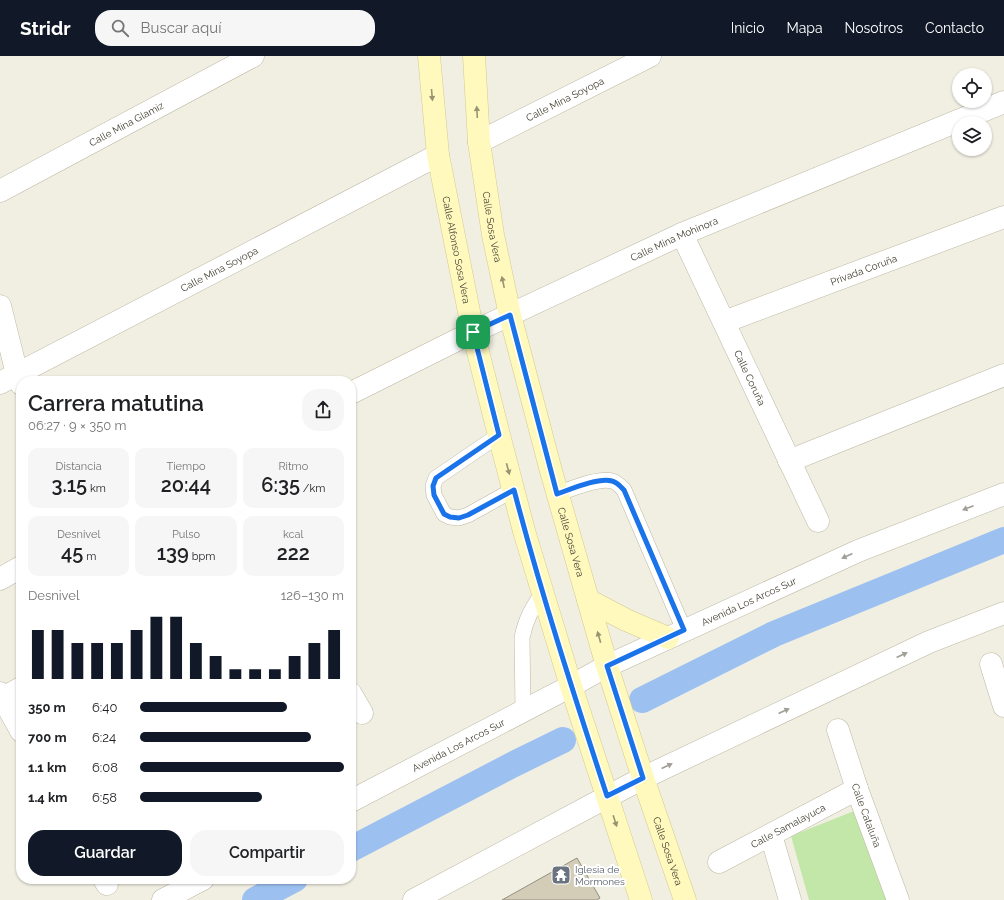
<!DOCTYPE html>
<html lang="es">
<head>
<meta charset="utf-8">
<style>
	body { margin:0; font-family:Raleway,sans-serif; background:#f6f6f6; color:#202124; height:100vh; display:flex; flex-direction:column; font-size:15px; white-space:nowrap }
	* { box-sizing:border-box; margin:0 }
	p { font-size:13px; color:#757577 }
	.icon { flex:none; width:22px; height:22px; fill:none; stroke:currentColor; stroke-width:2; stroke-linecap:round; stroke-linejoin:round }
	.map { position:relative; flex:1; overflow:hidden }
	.details { position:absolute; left:16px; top:320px; width:340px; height:508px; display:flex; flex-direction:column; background:#fff; border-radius:16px; box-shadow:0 1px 3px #0004 }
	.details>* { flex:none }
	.controls { position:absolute; left:952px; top:12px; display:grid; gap:8px }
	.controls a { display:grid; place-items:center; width:40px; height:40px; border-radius:50%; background:#fff; box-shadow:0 1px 3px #0004; font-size:20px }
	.pin { position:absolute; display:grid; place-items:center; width:34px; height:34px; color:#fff; margin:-17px; border-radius:8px; box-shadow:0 2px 6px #0006 }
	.round { display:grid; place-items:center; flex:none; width:42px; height:42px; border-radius:16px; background:#f6f6f6 }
	.head { display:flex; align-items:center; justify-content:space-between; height:68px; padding:0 12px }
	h1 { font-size:22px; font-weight:600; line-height:30px }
	.figures { display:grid; grid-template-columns:repeat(3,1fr); gap:6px; height:68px; padding:4px 12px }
	.figures div { display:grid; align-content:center; border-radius:10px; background:#f6f6f6; text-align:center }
	.figures b { font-size:20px; font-weight:600 }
	.figures small { font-size:11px; font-weight:400 }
	.figures p { font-size:11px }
	.chart { height:112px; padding:8px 12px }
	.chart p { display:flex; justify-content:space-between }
	.chart svg { width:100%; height:72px; margin-top:4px; stroke:#111827; stroke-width:6 }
	.action { display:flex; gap:8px; margin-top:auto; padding:8px 12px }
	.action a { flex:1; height:46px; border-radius:16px; background:#111827; color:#fff; font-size:16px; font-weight:600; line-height:46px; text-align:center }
	.action a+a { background:#f6f6f6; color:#202124 }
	ul { padding:0 12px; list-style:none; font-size:13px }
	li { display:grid; grid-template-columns:64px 48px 1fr; align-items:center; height:30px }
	li i { height:10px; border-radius:5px; background:#111827 }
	header { display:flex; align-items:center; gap:24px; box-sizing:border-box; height:56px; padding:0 20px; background:#111827; color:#fff }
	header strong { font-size:19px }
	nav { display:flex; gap:22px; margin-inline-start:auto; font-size:14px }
	.search { width:280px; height:36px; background:#f6f6f6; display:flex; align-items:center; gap:10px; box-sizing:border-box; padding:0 14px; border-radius:16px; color:#757577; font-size:15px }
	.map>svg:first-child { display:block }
</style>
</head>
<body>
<header>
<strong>Stridr</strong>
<div class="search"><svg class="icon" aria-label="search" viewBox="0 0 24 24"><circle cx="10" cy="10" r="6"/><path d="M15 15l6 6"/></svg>Buscar aquí</div>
<nav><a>Inicio</a><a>Mapa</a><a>Nosotros</a><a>Contacto</a></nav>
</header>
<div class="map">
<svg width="1004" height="844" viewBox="0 0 1004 844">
	<rect width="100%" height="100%" fill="#f1efe2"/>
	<path fill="#c2e7a9" d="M854,755l37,89h-82l-18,-64z"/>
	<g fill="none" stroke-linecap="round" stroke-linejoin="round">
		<g stroke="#9cc1f0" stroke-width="26">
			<path d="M642,644l132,-66 230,-94"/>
			<path d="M351,793l163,-85 49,-24"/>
			<path d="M255,844l40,-21"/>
		</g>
	</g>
	<path fill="#d3ccb7" stroke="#948f80" d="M577,802l23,40 -3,2h-95z"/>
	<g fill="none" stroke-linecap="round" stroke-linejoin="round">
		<g stroke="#bdb8a4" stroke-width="16">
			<g id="service">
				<path d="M499,379l-63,43 -3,8 1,9 10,19 6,3 9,1 9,-3 45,-25"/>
				<path d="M557,438c14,-5 42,-17 55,-13 5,1 9,6 12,9l60,140"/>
				<path d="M523,654l-1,-72c3,-18 11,-31 21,-46"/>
			</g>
		</g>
		<g stroke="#bdb8a4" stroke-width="23">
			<g id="minor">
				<path id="s1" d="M479,86l171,-86"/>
				<path id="s2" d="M0,135l253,-135"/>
				<path id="s3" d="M682,178l136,287"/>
				<path d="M0,250l17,68 4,10"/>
				<path id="s4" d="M724,266l280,-105"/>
				<path id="s5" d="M0,327l438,-228"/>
				<path id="s6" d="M351,337l122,-61 209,-98 322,-132"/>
				<path d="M789,405l215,-86"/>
				<path d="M0,523l21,-12"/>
				<path d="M991,608l13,42"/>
				<path d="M0,637l21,38"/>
				<path d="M351,638l11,19"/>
				<path d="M3,642l18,-10"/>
				<path id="s7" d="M838,674l19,59 41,111"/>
				<path id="s8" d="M351,745l220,-115"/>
				<path d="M771,779l19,65"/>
				<path id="s9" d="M719,806l138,-73"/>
				<path d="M104,823l3,5"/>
				<path d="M163,844l40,-21"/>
				<path d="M414,844l193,-103"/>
			</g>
		</g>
		<g stroke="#bdb8a4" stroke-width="23">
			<g id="tertiary">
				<path id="s10" d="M571,630l36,-20 251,-115 146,-57"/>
				<path d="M607,741l36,-19 286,-136 75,-29"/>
			</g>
		</g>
		<g stroke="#d3cb90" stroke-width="23">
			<g id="secondary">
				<path id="s11" d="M429,0l9,99 35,177 26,103 25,96 47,155 70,214"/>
				<path id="s12" d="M474,0l5,86 14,93 17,80 41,156 56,195 36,112 42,122"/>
				<path d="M588,544l38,20 42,18"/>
			</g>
		</g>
		<use href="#service" stroke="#fff" stroke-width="15"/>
		<use href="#minor" stroke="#fff" stroke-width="22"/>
		<use href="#tertiary" stroke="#fff" stroke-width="22"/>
		<use href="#secondary" stroke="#fff9be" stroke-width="22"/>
	</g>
	<defs><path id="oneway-solid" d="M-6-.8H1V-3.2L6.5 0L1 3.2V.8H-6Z"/></defs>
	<g fill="#989371">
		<use href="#oneway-solid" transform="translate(432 39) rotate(85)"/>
		<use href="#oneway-solid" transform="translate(477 56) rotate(-93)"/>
		<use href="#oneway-solid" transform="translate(503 226) rotate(-102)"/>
		<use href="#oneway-solid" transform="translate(508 413) rotate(75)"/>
		<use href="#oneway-solid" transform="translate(599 581) rotate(-106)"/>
		<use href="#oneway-solid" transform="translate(615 765) rotate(72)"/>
	</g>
	<g fill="#a19f98">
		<use href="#oneway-solid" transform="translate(968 452) rotate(159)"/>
		<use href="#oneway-solid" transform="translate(847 500) rotate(155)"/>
		<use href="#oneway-solid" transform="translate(902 599) rotate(-25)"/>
		<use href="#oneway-solid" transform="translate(784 655) rotate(-25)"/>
		<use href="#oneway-solid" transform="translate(667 710) rotate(-25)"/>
	</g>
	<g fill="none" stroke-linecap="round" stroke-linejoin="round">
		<g stroke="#fff" stroke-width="8">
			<path id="route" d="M510,259l47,179c14,-5 42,-17 55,-13 5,1 9,6 12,9l60,140 -77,36 36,112 -36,18c-33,-101 -66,-203 -93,-306l-46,25 -9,3 -9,-1 -6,-3 -10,-19 -1,-9 3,-8 63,-43 -26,-103z"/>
		</g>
		<use href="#route" stroke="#1a73e8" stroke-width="5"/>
	</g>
	<defs>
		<g id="temple-square" transform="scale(1)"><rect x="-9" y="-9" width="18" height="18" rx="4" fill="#6b7280" stroke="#fff"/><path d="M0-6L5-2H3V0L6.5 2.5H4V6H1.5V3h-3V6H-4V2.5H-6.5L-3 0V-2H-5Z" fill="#fff"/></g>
	</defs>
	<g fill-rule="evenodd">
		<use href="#temple-square" x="561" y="819"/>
	</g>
	<g text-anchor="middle" stroke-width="4" stroke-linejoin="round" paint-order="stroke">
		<g font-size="10" fill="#433f32" stroke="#fff">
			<text dy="4" stroke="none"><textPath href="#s1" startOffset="96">Calle Mina Soyopa</textPath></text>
			<text dy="4" stroke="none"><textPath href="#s2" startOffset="143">Calle Mina Glamiz</textPath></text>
			<text dy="4" stroke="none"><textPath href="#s12" startOffset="172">Calle Sosa Vera</textPath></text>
			<text dy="4" stroke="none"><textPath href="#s6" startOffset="358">Calle Mina Mohinora</textPath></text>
			<text dy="4" stroke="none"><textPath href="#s11" startOffset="196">Calle Alfonso Sosa Vera</textPath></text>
			<text dy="4" stroke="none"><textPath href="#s5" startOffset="247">Calle Mina Soyopa</textPath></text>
			<text dy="4" stroke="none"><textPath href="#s4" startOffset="149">Privada Coruña</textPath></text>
			<text dy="4" stroke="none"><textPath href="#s3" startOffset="159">Calle Coruña</textPath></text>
			<text dy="4" stroke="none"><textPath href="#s12" startOffset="497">Calle Sosa Vera</textPath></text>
			<text dy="4" stroke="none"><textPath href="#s10" startOffset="197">Avenida Los Arcos Sur</textPath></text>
			<text dy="4" stroke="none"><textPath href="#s8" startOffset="121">Avenida Los Arcos Sur</textPath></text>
			<text dy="4" stroke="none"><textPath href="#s7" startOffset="90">Calle Cataluña</textPath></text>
			<text dy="4" stroke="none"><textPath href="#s9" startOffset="78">Calle Samalayuca</textPath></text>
			<text dy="4" stroke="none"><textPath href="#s12" startOffset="821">Calle Sosa Vera</textPath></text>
		</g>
		<g font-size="10" fill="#5b616d" stroke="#fff" text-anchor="start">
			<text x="575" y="817">Iglesia de<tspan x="575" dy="12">Mormones</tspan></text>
		</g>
	</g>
</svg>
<div class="controls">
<a><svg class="icon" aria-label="locate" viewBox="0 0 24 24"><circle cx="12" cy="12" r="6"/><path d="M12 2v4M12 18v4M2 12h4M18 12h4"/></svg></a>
<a><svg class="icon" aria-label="layers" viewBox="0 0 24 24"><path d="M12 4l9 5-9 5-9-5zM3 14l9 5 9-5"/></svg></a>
</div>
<div class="pin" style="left:473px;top:276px;background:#1e9e55"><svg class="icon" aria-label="arrive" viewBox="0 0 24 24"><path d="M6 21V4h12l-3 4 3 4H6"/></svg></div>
<section class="details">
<div class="head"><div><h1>Carrera matutina</h1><p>06:27 · 9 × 350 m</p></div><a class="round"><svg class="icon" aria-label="share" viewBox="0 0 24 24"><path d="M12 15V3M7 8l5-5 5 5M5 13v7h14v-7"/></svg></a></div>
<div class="figures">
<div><p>Distancia</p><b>3.15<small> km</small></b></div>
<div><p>Tiempo</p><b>20:44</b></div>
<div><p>Ritmo</p><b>6:35<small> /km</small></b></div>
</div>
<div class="figures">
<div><p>Desnivel</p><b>45<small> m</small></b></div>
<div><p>Pulso</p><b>139<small> bpm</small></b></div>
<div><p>kcal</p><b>222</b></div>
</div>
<div class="chart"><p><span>Desnivel</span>126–130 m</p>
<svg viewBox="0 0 160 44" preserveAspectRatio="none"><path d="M5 44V14M15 44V14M25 44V22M35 44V22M45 44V22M55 44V14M65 44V6M75 44V6M85 44V22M95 44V30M105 44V38M115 44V38M125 44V38M135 44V30M145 44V22M155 44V14"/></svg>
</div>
<ul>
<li><b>350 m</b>6:40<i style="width:72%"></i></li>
<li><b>700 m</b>6:24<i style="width:84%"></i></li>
<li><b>1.1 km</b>6:08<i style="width:100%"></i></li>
<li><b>1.4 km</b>6:58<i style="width:60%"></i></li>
</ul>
<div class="action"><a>Guardar</a><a>Compartir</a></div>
</section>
</div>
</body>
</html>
